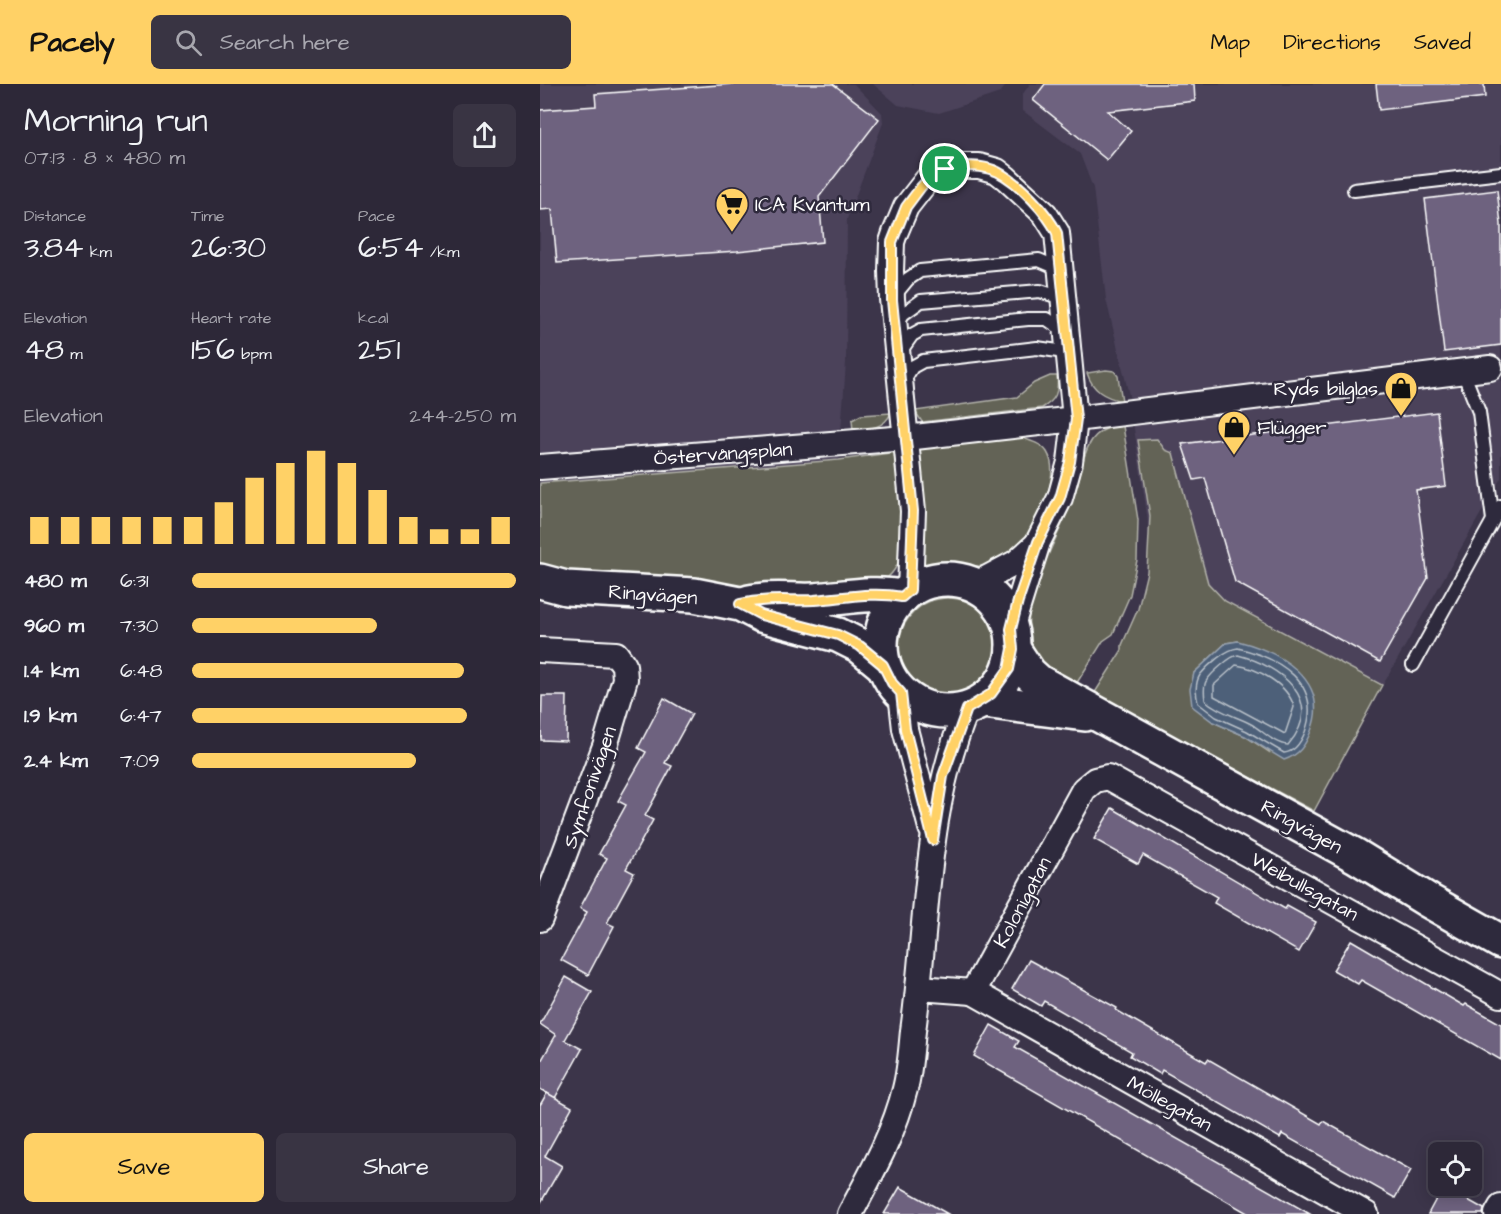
<!DOCTYPE html>
<html lang="en">
<head>
<meta charset="utf-8">
<style>
	body { margin:0; font-family:"Architects Daughter",sans-serif; background:#393443; color:#f1f3f6; height:100vh; display:flex; flex-direction:column; font-size:22px; white-space:nowrap }
	* { box-sizing:border-box; margin:0 }
	p { font-size:20px; color:#a7a6ae }
	.icon { flex:none; width:33px; height:33px; fill:none; stroke:currentColor; stroke-width:2; stroke-linecap:round; stroke-linejoin:round }
	.map { position:relative; flex:1; overflow:hidden }
	.drawer { display:flex; flex-direction:column; background:#2d2838; width:540px }
	.drawer>* { flex:none }
	.controls { position:absolute; left:888px; top:1058px; display:grid; gap:12px }
	.controls a { display:grid; place-items:center; width:54px; height:54px; border-radius:9px; background:#2d2838; box-shadow:0 3px 15px #0003,0 0 0 2px #484453; font-size:30px }
	.pin { position:absolute; display:grid; place-items:center; width:51px; height:51px; color:#fff; margin:-26px; border:3px solid #fff; border-radius:50%; box-shadow:0 2px 6px #0007 }
	.round { display:grid; place-items:center; flex:none; width:63px; height:63px; border-radius:9px; background:#393443 }
	.head { display:flex; align-items:center; justify-content:space-between; height:102px; padding:0 24px }
	h1 { font-size:33px; font-weight:600; line-height:45px }
	.figures { display:grid; grid-template-columns:repeat(3,1fr); gap:9px; height:102px; padding:6px 24px }
	.figures div { display:grid; align-content:center }
	.figures b { font-size:30px; font-weight:600 }
	.figures small { font-size:16px; font-weight:400 }
	.figures p { font-size:16px }
	.chart { height:168px; padding:12px 24px }
	.chart p { display:flex; justify-content:space-between }
	.chart svg { width:100%; height:108px; margin-top:6px; stroke:#ffd166; stroke-width:6 }
	.cta { display:flex; gap:12px; margin-top:auto; padding:12px 24px }
	.cta a { flex:1; height:69px; border-radius:9px; background:#ffd166; color:#111; font-size:24px; font-weight:600; line-height:69px; text-align:center }
	.cta a+a { background:#393443; color:#f1f3f6 }
	ul { padding:0 24px; list-style:none; font-size:20px }
	li { display:grid; grid-template-columns:96px 72px 1fr; align-items:center; height:45px }
	li i { height:15px; border-radius:8px; background:#ffd166 }
	header { display:flex; align-items:center; gap:36px; box-sizing:border-box; height:84px; padding:0 30px; background:#ffd166; color:#111 }
	header strong { font-size:28px }
	nav { display:flex; gap:33px; margin-inline-start:auto; font-size:21px }
	.search { width:420px; height:54px; background:#393443; display:flex; align-items:center; gap:15px; box-sizing:border-box; padding:0 21px; border-radius:9px; color:#a7a6ae; font-size:22px }
	main { display:flex; flex:1; min-height:0 }
	.map>svg:first-child { display:block }
</style>
</head>
<body>
<header>
<strong>Pacely</strong>
<div class="search"><svg class="icon" aria-label="search" viewBox="0 0 24 24"><circle cx="10" cy="10" r="6"/><path d="M15 15l6 6"/></svg>Search here</div>
<nav><a>Map</a><a>Directions</a><a>Saved</a></nav>
</header>
<main>
<section class="drawer">
<div class="head"><div><h1>Morning run</h1><p>07:13 · 8 × 480 m</p></div><a class="round"><svg class="icon" aria-label="share" viewBox="0 0 24 24"><path d="M12 15V3M7 8l5-5 5 5M5 13v7h14v-7"/></svg></a></div>
<div class="figures">
<div><p>Distance</p><b>3.84<small> km</small></b></div>
<div><p>Time</p><b>26:30</b></div>
<div><p>Pace</p><b>6:54<small> /km</small></b></div>
</div>
<div class="figures">
<div><p>Elevation</p><b>48<small> m</small></b></div>
<div><p>Heart rate</p><b>156<small> bpm</small></b></div>
<div><p>kcal</p><b>251</b></div>
</div>
<div class="chart"><p><span>Elevation</span>244–250 m</p>
<svg viewBox="0 0 160 44" preserveAspectRatio="none"><path d="M5 44V33M15 44V33M25 44V33M35 44V33M45 44V33M55 44V33M65 44V27M75 44V17M85 44V11M95 44V6M105 44V11M115 44V22M125 44V33M135 44V38M145 44V38M155 44V33"/></svg>
</div>
<ul>
<li><b>480 m</b>6:31<i style="width:100%"></i></li>
<li><b>960 m</b>7:30<i style="width:57%"></i></li>
<li><b>1.4 km</b>6:48<i style="width:84%"></i></li>
<li><b>1.9 km</b>6:47<i style="width:85%"></i></li>
<li><b>2.4 km</b>7:09<i style="width:69%"></i></li>
</ul>
<div class="cta"><a>Save</a><a>Share</a></div>
</section>
<div class="map">
<svg width="961" height="1130" viewBox="0 0 961 1130">
	<rect width="100%" height="100%" fill="#3c354a"/>
	<filter id="ink" filterUnits="userSpaceOnUse"><feTurbulence type="fractalNoise" baseFrequency=".0167" numOctaves="2"/><feDisplacementMap in="SourceGraphic" scale="12" xChannelSelector="R" yChannelSelector="G"/><feConvolveMatrix kernelMatrix="1 2 1 2 8 2 1 2 1" color-interpolation-filters="sRGB"/></filter>
	<g filter="url(#ink)">
		<g fill="#4b425a">
			<path d="M0,0h314l28,29 1,10 -36,96 -1,144 -7,97 -299,23z"/>
			<path d="M333,0h134l-7,9 -61,20 -41,-8z"/>
			<path d="M490,0h471v394l-121,212 -228,-125 -5,-50 -18,-120 -23,-96 -13,-111 -13,-34 -58,-44v-15z"/>
		</g>
		<g fill="#646456" stroke="#b2b2aa" stroke-width="1.5" fill-rule="evenodd">
			<path d="M566,286l8,1 4,5 4,25c-18,-4 -29,-10 -35,-28z"/>
			<path d="M510,292h7c2,16 -1,24 -15,32l-120,14 -7,-11 102,-14 17,-14z"/>
			<path d="M351,329c-7,16 -23,16 -38,17l-1,-10 9,-5z"/>
			<path d="M575,342h8l15,94 -1,40 -7,35 -17,39 -10,7 -30,48c-20,-17 -36,-25 -43,-51 -10,-39 31,-105 44,-142 7,-18 7,-40 18,-56 6,-8 14,-12 23,-14z"/>
			<path d="M479,353c9,3 22,6 28,15 17,27 -16,89 -39,107 -15,11 -33,6 -50,6 -14,0 -27,2 -41,4l-4,-120z"/>
			<path d="M617,355l8,11 8,3 35,130 17,18 157,84 -68,126 -220,-117 28,-44v-5l16,-36 9,-37 3,-56 -12,-76zM698,557l31,111 -24,-16 -32,-14 -19,-49 32,-30z"/>
			<path d="M357,368c3,33 19,101 -9,125 -6,5 -15,7 -21,10l-138,1 -189,-16v-89l299,-23z"/>
			<circle cx="408" cy="563" r="49"/>
		</g>
		<path fill="#4e6179" stroke="#95a0af" stroke-width="1.5" d="M698,557c42,11 93,39 73,90 -6,15 -12,24 -27,29l-39,-24 -32,-14 -21,-16 -2,-17 4,-16 32,-30z"/>
		<g fill="none" stroke-linecap="round" stroke-linejoin="round">
			<g stroke="#b8c0c9" stroke-width="1.5">
				<path d="M698,564c41,10 85,35 67,84 -4,10 -10,20 -21,21l-37,-22 -31,-14 -18,-14c-2,-8 -3,-20 2,-28 8,-10 26,-26 38,-27z"/>
				<path d="M698,571c42,11 89,45 50,90 -14,-1 -25,-14 -37,-21 -15,-8 -33,-12 -46,-24 -1,-7 -2,-15 2,-20 5,-7 23,-24 31,-25z"/>
				<path d="M696,581c21,3 52,19 58,42l-9,27 -71,-38v-11z"/>
			</g>
		</g>
		<g fill="#6e627f" stroke="#fff" stroke-width="1.5">
			<path d="M193,0h100l46,35 -60,78 4,45 -86,9 -180,12 -5,-54 -12,1v-100l56,-4 -1,-12z"/>
			<path d="M505,0h149l1,17 -87,10 23,20 -24,29 -74,-60z"/>
			<path d="M836,0h108l1,13 -106,13z"/>
			<path d="M957,106l4,34v121l-57,7 -19,-153z"/>
			<path d="M897,328l9,74 -30,4 12,88 -48,84 -145,-80 -30,-104 -11,2 -12,-36z"/>
			<path d="M2,612h25l-1,45 -25,-1z"/>
			<path d="M124,614l28,16 -27,49 7,3 -27,50 8,4 -27,49 8,4 -27,50 7,3 -26,49 -27,-15 26,-48 -7,-4 27,-50 -8,-4 27,-49 -8,-4 28,-49 -8,-4z"/>
			<path d="M572,724l173,101 2,-3 29,16 -17,30 -85,-49 3,-6 -74,-42 -5,9 -44,-25z"/>
			<path d="M811,856l113,66 2,-2 35,20v36l-140,-80 -3,4 -25,-14z"/>
			<path d="M489,876l88,48 -1,2 90,52 2,-3 113,65 2,-3 88,49 -16,28 -113,-64 -2,4 -118,-68 -2,4 -30,-18 2,-4 -88,-51 -3,5 -29,-17z"/>
			<path d="M26,893l26,15 -27,48 17,9 -27,49 -15,-9v-26l16,-28 -16,-11z"/>
			<path d="M451,941l28,16 -4,6 295,167h-61l-275,-158z"/>
			<path d="M7,1009l25,14 -27,49 17,10 -22,38v-99z"/>
			<path d="M903,1102l41,23 -1,5h-55z"/>
			<path d="M360,1103l48,27h-64z"/>
		</g>
		<g fill="none" stroke-linecap="round" stroke-linejoin="round">
			<g stroke="#fff" stroke-width="16">
				<g id="lane">
					<path d="M814,106l147,-17"/>
					<path d="M354,212l14,-17 12,-8 119,-11 21,9"/>
					<path d="M356,241l7,-11 18,-13 119,-10 16,5 7,5"/>
					<path d="M360,268l12,-17 9,-5 107,-11h19l19,13"/>
					<path d="M923,288l16,40 14,108"/>
					<path d="M364,296l8,-13 11,-6 114,-13 21,3 11,7"/>
					<path d="M873,581l88,-159"/>
				</g>
			</g>
			<g stroke="#fff" stroke-width="28">
				<g id="street">
					<path d="M0,383l366,-29 169,-19 415,-51"/>
					<path d="M434,501l43,-23 20,-18"/>
					<path d="M370,506l3,-79 -21,-212 -1,-28 1,-29 3,-9 11,-26 25,-32 30,-9h18l18,5 9,7 39,36 12,19 18,186 -5,43 -10,36 -22,44 -27,87"/>
					<path d="M0,566l76,4 8,11 1,14 -20,67 -65,173"/>
					<path d="M361,609l4,36 26,99"/>
					<path d="M379,904l54,4 111,-203 11,-9 13,-3 393,218"/>
					<path d="M433,908l393,222"/>
					<path d="M310,1130c21,-40 44,-80 55,-125 5,-19 6,-39 8,-58 15,-108 11,-221 54,-322"/>
					<path d="M957,1130l4,-7"/>
				</g>
			</g>
			<g stroke="#fff" stroke-width="38">
				<g id="secondary">
					<circle cx="407" cy="561" r="66"/>
					<path d="M0,497l26,7 128,7 46,9 21,11 77,20 22,11 23,19"/>
					<path d="M209,518c22,-5 43,-1 65,-2 30,-2 58,-9 88,-3"/>
					<path d="M473,565l16,24 10,9 317,174 73,45 72,41"/>
					<path d="M443,617l102,13"/>
				</g>
			</g>
			<use href="#lane" stroke="#2f2a3d" stroke-width="12"/>
			<use href="#street" stroke="#2f2a3d" stroke-width="24"/>
			<use href="#secondary" stroke="#2f2a3d" stroke-width="33"/>
		</g>
	</g>
	<g fill="none" stroke-linecap="round" stroke-linejoin="round" filter="url(#ink)">
		<g stroke="#fff" stroke-width="12">
			<path id="route" d="M421,82c12,0 25,0 37,6 21,11 49,40 59,61l19,186 -6,43 -10,36 -22,44 -20,59 -7,28 2,20 -4,20 -18,25 -24,15 -24,67 -10,64 -28,-111 -4,-36 -9,-10 -9,-18 -23,-19 -22,-11 -77,-20 -21,-11c27,-6 47,-3 74,-4 30,-2 58,-9 88,-3l8,-7 3,-79 -21,-211v-58l14,-35 15,-20 10,-11z"/>
		</g>
		<use href="#route" stroke="#ffd166" stroke-width="8"/>
	</g>
	<defs>
		<g id="supermarket-pin" transform="scale(1.725)"><path d="M0 17L-7.5 6A9.5 9.5 0 1 1 7.5 6Z" fill="#ffd166" stroke="#2f2a3d"/><path d="M-6-5.5h2.5l.6 2H6L4.5 2H-2.5L-4.4-4H-6ZM-1.5 3.2a1.3 1.3 0 1 0 .1 0ZM3 3.2a1.3 1.3 0 1 0 .1 0Z" fill="#111"/></g>
		<g id="shop-pin" transform="scale(1.725)"><path d="M0 17L-7.5 6A9.5 9.5 0 1 1 7.5 6Z" fill="#ffd166" stroke="#2f2a3d"/><path d="M-5-2.5h2.3a2.7 3.5 0 0 1 5.4 0H5L5.5 6h-11ZM-1.5-2.5h3a1.5 2.3 0 0 0-3 0Z" fill="#111"/></g>
	</defs>
	<g fill-rule="evenodd">
		<use href="#supermarket-pin" x="192" y="120"/>
		<use href="#shop-pin" x="861" y="304"/>
		<use href="#shop-pin" x="694" y="343"/>
	</g>
	<g text-anchor="middle" stroke-width="5" stroke-linejoin="round" paint-order="stroke">
		<g font-size="20" fill="#fff" stroke="#2f2a3d" text-anchor="start">
			<text x="215" y="127">ICA Kvantum</text>
			<text x="838" y="311" text-anchor="end">Ryds bilglas</text>
			<text x="717" y="350">Flügger</text>
		</g>
		<g font-size="20" fill="#fff" stroke="#2f2a3d">
			<text transform="translate(183 369) rotate(-4)" y="7">Östervångsplan</text>
			<text transform="translate(113 510) rotate(4)" y="7">Ringvägen</text>
			<text transform="translate(49 703) rotate(-71)" y="7">Symfonivägen</text>
			<text transform="translate(762 742) rotate(29)" y="7">Ringvägen</text>
			<text transform="translate(765 802) rotate(29)" y="7">Weibullsgatan</text>
			<text transform="translate(482 818) rotate(-62)" y="7">Kolonigatan</text>
			<text transform="translate(630 1019) rotate(29)" y="7">Möllegatan</text>
		</g>
	</g>
</svg>
<div class="controls">
<a><svg class="icon" aria-label="locate" viewBox="0 0 24 24"><circle cx="12" cy="12" r="6"/><path d="M12 2v4M12 18v4M2 12h4M18 12h4"/></svg></a>
</div>
<div class="pin" style="left:405px;top:85px;background:#1e9e55"><svg class="icon" aria-label="arrive" viewBox="0 0 24 24"><path d="M6 21V4h12l-3 4 3 4H6"/></svg></div>
</div>
</main>
</body>
</html>
